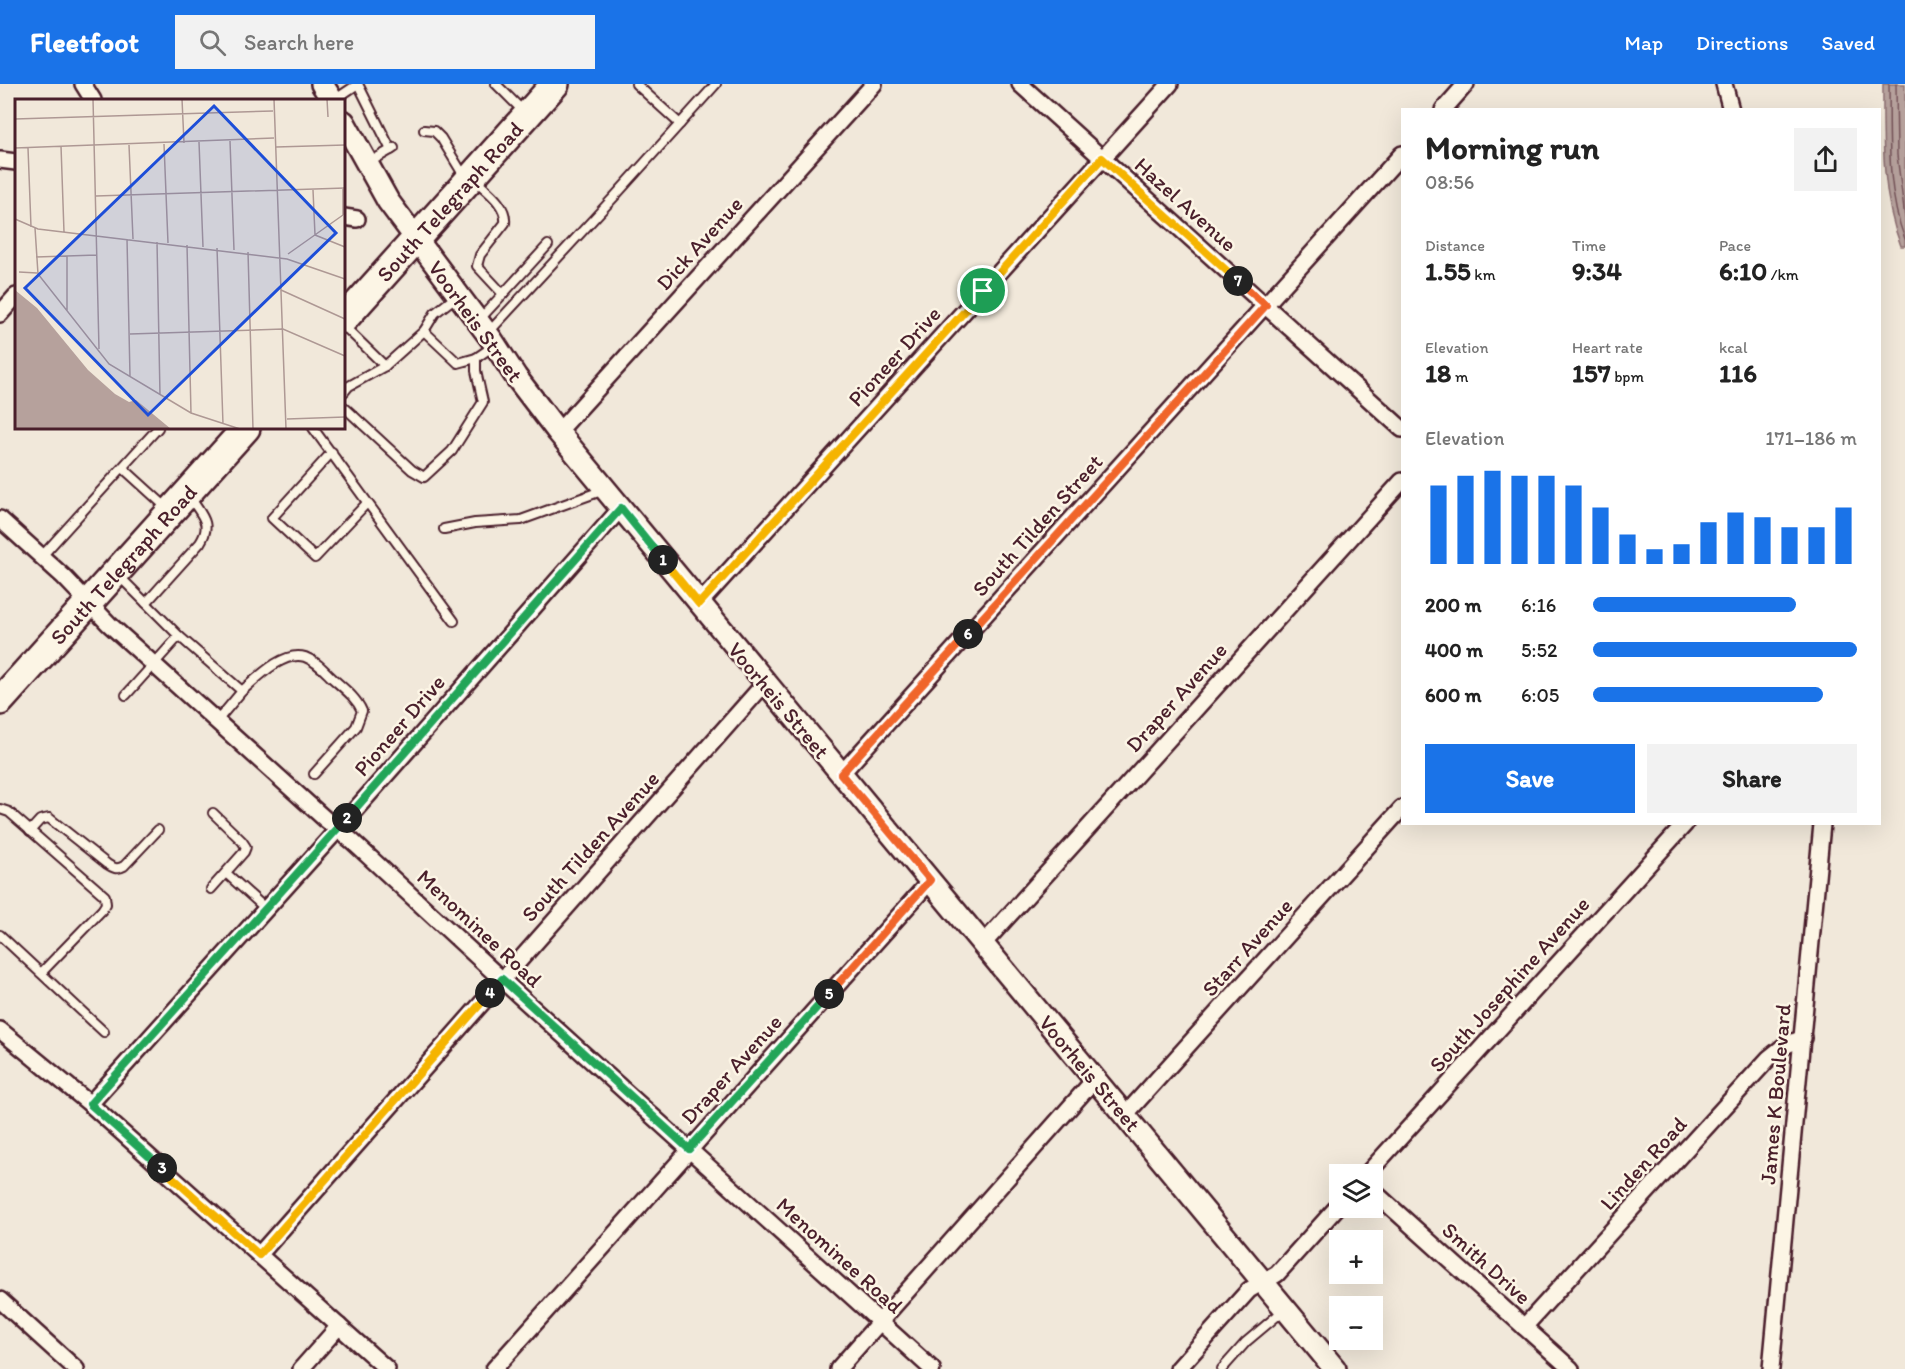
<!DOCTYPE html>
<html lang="en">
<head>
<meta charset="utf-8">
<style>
	body { margin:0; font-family:Itim,sans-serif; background:#f2f2f2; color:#222; height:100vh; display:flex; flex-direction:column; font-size:22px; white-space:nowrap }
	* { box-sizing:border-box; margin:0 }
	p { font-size:20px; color:#767676 }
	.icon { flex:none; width:33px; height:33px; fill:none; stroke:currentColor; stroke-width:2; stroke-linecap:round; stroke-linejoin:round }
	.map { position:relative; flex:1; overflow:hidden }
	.drawer { position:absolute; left:1401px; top:24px; width:480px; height:717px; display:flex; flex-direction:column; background:#fff; border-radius:0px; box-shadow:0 6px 24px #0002 }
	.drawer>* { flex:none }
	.controls { position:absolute; left:1329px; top:1080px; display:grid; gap:12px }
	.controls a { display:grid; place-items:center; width:54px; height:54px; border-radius:0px; background:#fff; box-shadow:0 6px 24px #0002; font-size:30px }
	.pin { position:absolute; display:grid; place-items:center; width:51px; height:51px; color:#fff; margin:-26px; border:3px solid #fff; border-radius:50%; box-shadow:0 2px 6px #0007 }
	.km { position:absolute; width:30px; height:30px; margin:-15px; border-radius:50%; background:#222; color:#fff; font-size:16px; line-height:30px; text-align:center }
	.round { display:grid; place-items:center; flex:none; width:63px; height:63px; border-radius:0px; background:#f2f2f2 }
	.head { display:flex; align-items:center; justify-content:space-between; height:102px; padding:0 24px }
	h1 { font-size:33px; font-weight:700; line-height:45px }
	.metrics { display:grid; grid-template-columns:repeat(3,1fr); gap:9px; height:102px; padding:6px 24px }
	.metrics div { display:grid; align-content:center }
	.metrics b { font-size:26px; font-weight:700 }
	.metrics small { font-size:16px; font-weight:400 }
	.metrics p { font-size:16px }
	.chart { height:168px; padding:12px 24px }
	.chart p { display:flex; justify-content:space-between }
	.chart svg { width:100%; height:108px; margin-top:6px; stroke:#1a73e8; stroke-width:6 }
	.cta { display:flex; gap:12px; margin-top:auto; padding:12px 24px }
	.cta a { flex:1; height:69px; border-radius:0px; background:#1a73e8; color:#fff; font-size:24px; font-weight:700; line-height:69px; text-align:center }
	.cta a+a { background:#f2f2f2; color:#222 }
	ul { padding:0 24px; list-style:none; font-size:20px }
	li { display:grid; grid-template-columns:96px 72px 1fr; align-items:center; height:45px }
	li i { height:15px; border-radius:8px; background:#1a73e8 }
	header { display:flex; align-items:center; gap:36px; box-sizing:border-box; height:84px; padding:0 30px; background:#1a73e8; color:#fff }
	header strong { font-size:28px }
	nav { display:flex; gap:33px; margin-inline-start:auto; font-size:21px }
	.search { width:420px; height:54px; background:#f2f2f2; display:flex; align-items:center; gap:15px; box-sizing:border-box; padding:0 21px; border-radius:0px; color:#767676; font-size:22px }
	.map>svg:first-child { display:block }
</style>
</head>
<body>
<header>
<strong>Fleetfoot</strong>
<div class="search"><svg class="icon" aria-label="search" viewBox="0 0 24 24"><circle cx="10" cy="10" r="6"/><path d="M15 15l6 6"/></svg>Search here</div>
<nav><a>Map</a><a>Directions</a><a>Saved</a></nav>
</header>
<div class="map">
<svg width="1905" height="1285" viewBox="0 0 1905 1285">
	<rect width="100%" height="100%" fill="#f1e8da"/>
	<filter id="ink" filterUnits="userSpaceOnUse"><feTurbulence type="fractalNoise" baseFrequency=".0167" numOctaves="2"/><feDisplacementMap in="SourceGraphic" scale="12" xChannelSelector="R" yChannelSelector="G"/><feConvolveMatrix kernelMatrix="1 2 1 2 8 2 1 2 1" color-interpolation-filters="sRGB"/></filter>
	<g filter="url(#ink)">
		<path fill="#b6a19c" stroke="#8b6d6f" stroke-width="1.5" d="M1883,0h22v162h-4c-20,-51 -18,-108 -18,-162z"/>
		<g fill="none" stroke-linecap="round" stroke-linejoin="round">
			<g stroke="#755358" stroke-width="1.5">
				<path d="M1889,0c1,51 -3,107 16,155"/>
				<path d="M1896,0l1,71 8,63"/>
			</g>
			<g stroke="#4a1f2b" stroke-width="12">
				<g id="lane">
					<path d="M358,0l33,66"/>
					<path d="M496,0l28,28"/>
					<path d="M636,0l44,40"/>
					<path d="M334,16l24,-16"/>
					<path d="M424,46l10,1 7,7 23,38"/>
					<path d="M368,79l26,-15"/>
					<path d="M476,97c12,11 31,24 29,42l-25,32 -3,11 26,28 -24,26"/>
					<path d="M503,210l45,-49"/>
					<path d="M344,242l41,40 39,-35 34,32 18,-5"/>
					<path d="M424,247l11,-18 22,-17"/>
					<path d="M488,249l126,-136 102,-113"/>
					<path d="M344,308l5,-6 36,-20"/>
					<path d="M344,323l68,63 12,7 28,-26 31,-49 -7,-31v-13l19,-13"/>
					<path d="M313,344l141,193"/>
					<path d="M332,368l-60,66 43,40 52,-55"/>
					<path d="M123,384l44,40"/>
					<path d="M444,445l31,-6 46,-3 83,-30"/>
					<path d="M42,472l116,-128"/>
					<path d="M119,492l60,60 63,55 -25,30"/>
					<path d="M146,519l54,-60c13,-20 1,-28 -10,-46"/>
					<path d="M242,607c15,-13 42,-41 63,-34 11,4 19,13 26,20 12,11 25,20 31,34l-6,16 -42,47"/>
					<path d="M126,611l53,-59"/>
					<path d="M0,725l9,3 96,84 1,8 -4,6 -61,63"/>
					<path d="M30,747l10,-11 9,-2 58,46c6,4 10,6 17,2l34,-36"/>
					<path d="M226,789l40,36"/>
					<path d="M211,805l33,-37 2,-5 -4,-6 -29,-28"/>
					<path d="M0,851l104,97"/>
					<path d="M1222,1285l24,-27 38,-32"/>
				</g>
			</g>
			<g stroke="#4a1f2b" stroke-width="20">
				<g id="street">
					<path d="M83,0l10,16"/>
					<path d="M1020,0l382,345"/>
					<path d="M1724,0l7,26"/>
					<path d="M1443,26l23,-26"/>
					<path d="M0,76l16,2"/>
					<path d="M344,133l13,2"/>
					<path d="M0,230l16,-18"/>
					<path d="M558,348l316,-348"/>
					<path d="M0,435l64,58 45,47 216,195 27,22 161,149 419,379"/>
					<path d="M699,520l471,-520"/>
					<path d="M841,690l561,-620"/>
					<path d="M983,860l419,-463"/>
					<path d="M0,946l90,74 297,265"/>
					<path d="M90,1020l258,-286 273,-310"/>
					<path d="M1125,1031l277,-307"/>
					<path d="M1367,1090l318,-350"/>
					<path d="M1372,1106l199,179"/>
					<path d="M259,1171l506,-572"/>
					<path d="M0,1216l76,69"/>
					<path d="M1524,1243l245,-269 15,-12 19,-8"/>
					<path d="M301,1285l38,-43"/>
					<path d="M494,1285l437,-489"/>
					<path d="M838,1285l257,-290"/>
					<path d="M1178,1285l71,-79 28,-16 63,-70"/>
					<path d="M1771,1285l51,-545"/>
				</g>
			</g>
			<g stroke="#4a1f2b" stroke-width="26">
				<g id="secondary">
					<path d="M322,0l10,16"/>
					<path d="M344,38l44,79 104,139 24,37 42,55 777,937"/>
				</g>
			</g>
			<g stroke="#4a1f2b" stroke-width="32">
				<g id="highway">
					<path id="s1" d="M344,235l211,-235"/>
					<path id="s2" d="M0,617l246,-273"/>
				</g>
			</g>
			<use href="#lane" stroke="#fcf5e5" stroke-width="8"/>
			<use href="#street" stroke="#fcf5e5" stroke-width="15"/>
			<use href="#secondary" stroke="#fcf5e5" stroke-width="21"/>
			<use href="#highway" stroke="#fcf5e5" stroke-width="27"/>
		</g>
	</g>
	<g fill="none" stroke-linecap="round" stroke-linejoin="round" filter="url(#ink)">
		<g stroke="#fff" stroke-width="12">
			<path id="split-1" d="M663,476l36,44 284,-313"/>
		</g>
		<g stroke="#fff" stroke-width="12">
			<path id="split-2" d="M347,734l274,-310 42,52"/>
		</g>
		<g stroke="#fff" stroke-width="12">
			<path id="split-3" d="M162,1084l-72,-64 257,-286"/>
		</g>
		<g stroke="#fff" stroke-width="12">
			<path id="split-4" d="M162,1084l97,87 231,-262"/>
		</g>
		<g stroke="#fff" stroke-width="12">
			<path id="split-5" d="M490,909l12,-14 187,170 140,-155"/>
		</g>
		<g stroke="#fff" stroke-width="12">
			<path id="split-6" d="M829,910l101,-114 -89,-106 127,-140"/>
		</g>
		<g stroke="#fff" stroke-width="12">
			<path id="split-7" d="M968,550l298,-329 -28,-24"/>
		</g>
		<g stroke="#fff" stroke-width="12">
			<path id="split-8" d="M983,207l119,-133 136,123"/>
		</g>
		<use href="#split-1" stroke="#f5b400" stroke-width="8"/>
		<use href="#split-2" stroke="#22a559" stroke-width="8"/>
		<use href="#split-3" stroke="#22a559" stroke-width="8"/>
		<use href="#split-4" stroke="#f5b400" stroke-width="8"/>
		<use href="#split-5" stroke="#22a559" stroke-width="8"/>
		<use href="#split-6" stroke="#f0652b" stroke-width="8"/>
		<use href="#split-7" stroke="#f0652b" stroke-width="8"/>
		<use href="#split-8" stroke="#f5b400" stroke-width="8"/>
	</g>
	<g text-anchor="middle" stroke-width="5" stroke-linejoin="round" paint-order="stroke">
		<g font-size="22" fill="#4a1f2b" stroke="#fcf5e5">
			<text dy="8" stroke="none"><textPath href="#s1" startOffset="158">South Telegraph Road</textPath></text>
			<text transform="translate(1186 120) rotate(42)" y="8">Hazel Avenue</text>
			<text transform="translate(699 159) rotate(-48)" y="8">Dick Avenue</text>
			<text transform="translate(476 237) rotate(54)" y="8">Voorheis Street</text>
			<text transform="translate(894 272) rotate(-48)" y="8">Pioneer Drive</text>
			<text transform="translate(1037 441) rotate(-48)" y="8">South Tilden Street</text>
			<text dy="8" stroke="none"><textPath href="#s2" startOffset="184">South Telegraph Road</textPath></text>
			<text transform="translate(1176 613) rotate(-48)" y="8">Draper Avenue</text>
			<text transform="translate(779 616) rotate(50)" y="8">Voorheis Street</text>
			<text transform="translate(399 641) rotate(-49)" y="8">Pioneer Drive</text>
			<text transform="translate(590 762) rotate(-48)" y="8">South Tilden Avenue</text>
			<text transform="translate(480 844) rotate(43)" y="8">Menominee Road</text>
			<text transform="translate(1247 863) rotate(-48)" y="8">Starr Avenue</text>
			<text transform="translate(1509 900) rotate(-48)" y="8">South Josephine Avenue</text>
			<text transform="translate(731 985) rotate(-48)" y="8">Draper Avenue</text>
			<text transform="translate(1090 989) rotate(50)" y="8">Voorheis Street</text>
			<text transform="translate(1775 1010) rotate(-85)" y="8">James K Boulevard</text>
			<text transform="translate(1643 1079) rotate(-48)" y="8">Linden Road</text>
			<text transform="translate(840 1171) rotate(42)" y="8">Menominee Road</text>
			<text transform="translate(1487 1179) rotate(42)" y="8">Smith Drive</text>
		</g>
	</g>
	<g transform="translate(15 15)">
		<rect width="330" height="330" fill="#f1e8da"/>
		<path d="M0,191l22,18 51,62 27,24 14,8 7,-2 35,29h-156z" fill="#b6a19c"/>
		<path fill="none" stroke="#ae9894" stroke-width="1.5" d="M78,0l6,250M167,0l2,44M259,0l12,330M312,0l1,18M0,20l258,-8M215,42l4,109M184,43l4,105M149,45l4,99M114,46l4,94M46,47l3,86M261,48l69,-2M0,49l259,-10M13,49l3,79M298,91l2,45M81,97l249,-8M328,116v-27M0,120l23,10 249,30 58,20M20,129l3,46 71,90 82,49 49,16M300,136l30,12M112,140l3,137M142,143l3,153M172,146l4,168M202,149l6,176M233,153l5,177M273,155l55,-39M52,157v55M21,158l61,-2M4,173l18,1M266,191l64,29M115,235l153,-5 62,27M272,320l58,-2"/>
		<path fill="#1d4ed8" fill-opacity="0.15" stroke="#1d4ed8" stroke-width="3" d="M199,7l122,127 -188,182 -123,-127z"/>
		<rect width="330" height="330" fill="none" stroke="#4a1f2b" stroke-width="3"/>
	</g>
</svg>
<div class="controls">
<a><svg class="icon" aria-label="layers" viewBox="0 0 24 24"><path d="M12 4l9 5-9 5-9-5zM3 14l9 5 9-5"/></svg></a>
<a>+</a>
<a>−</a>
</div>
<div class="pin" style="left:983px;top:207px;background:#1e9e55"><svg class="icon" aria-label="arrive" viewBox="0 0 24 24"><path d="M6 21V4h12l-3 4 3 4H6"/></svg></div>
<b class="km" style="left:663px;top:476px">1</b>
<b class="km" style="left:347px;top:734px">2</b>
<b class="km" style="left:162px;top:1084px">3</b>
<b class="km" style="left:490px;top:909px">4</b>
<b class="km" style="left:829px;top:910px">5</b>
<b class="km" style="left:968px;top:550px">6</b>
<b class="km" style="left:1238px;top:197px">7</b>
<section class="drawer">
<div class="head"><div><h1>Morning run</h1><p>08:56</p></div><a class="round"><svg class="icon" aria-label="share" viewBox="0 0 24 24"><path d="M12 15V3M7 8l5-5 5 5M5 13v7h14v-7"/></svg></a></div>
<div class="metrics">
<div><p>Distance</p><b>1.55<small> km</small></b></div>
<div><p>Time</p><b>9:34</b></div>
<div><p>Pace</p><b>6:10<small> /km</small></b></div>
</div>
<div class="metrics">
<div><p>Elevation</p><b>18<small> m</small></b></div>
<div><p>Heart rate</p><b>157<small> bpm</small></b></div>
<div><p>kcal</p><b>116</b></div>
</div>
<div class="chart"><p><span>Elevation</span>171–186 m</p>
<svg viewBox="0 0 160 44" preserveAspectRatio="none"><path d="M5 44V12M15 44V8M25 44V6M35 44V8M45 44V8M55 44V12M65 44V21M75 44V32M85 44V38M95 44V36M105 44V27M115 44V23M125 44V25M135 44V29M145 44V29M155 44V21"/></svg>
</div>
<ul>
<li><b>200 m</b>6:16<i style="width:77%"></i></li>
<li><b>400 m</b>5:52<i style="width:100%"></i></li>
<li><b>600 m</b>6:05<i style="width:87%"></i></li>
</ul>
<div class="cta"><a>Save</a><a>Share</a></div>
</section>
</div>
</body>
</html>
